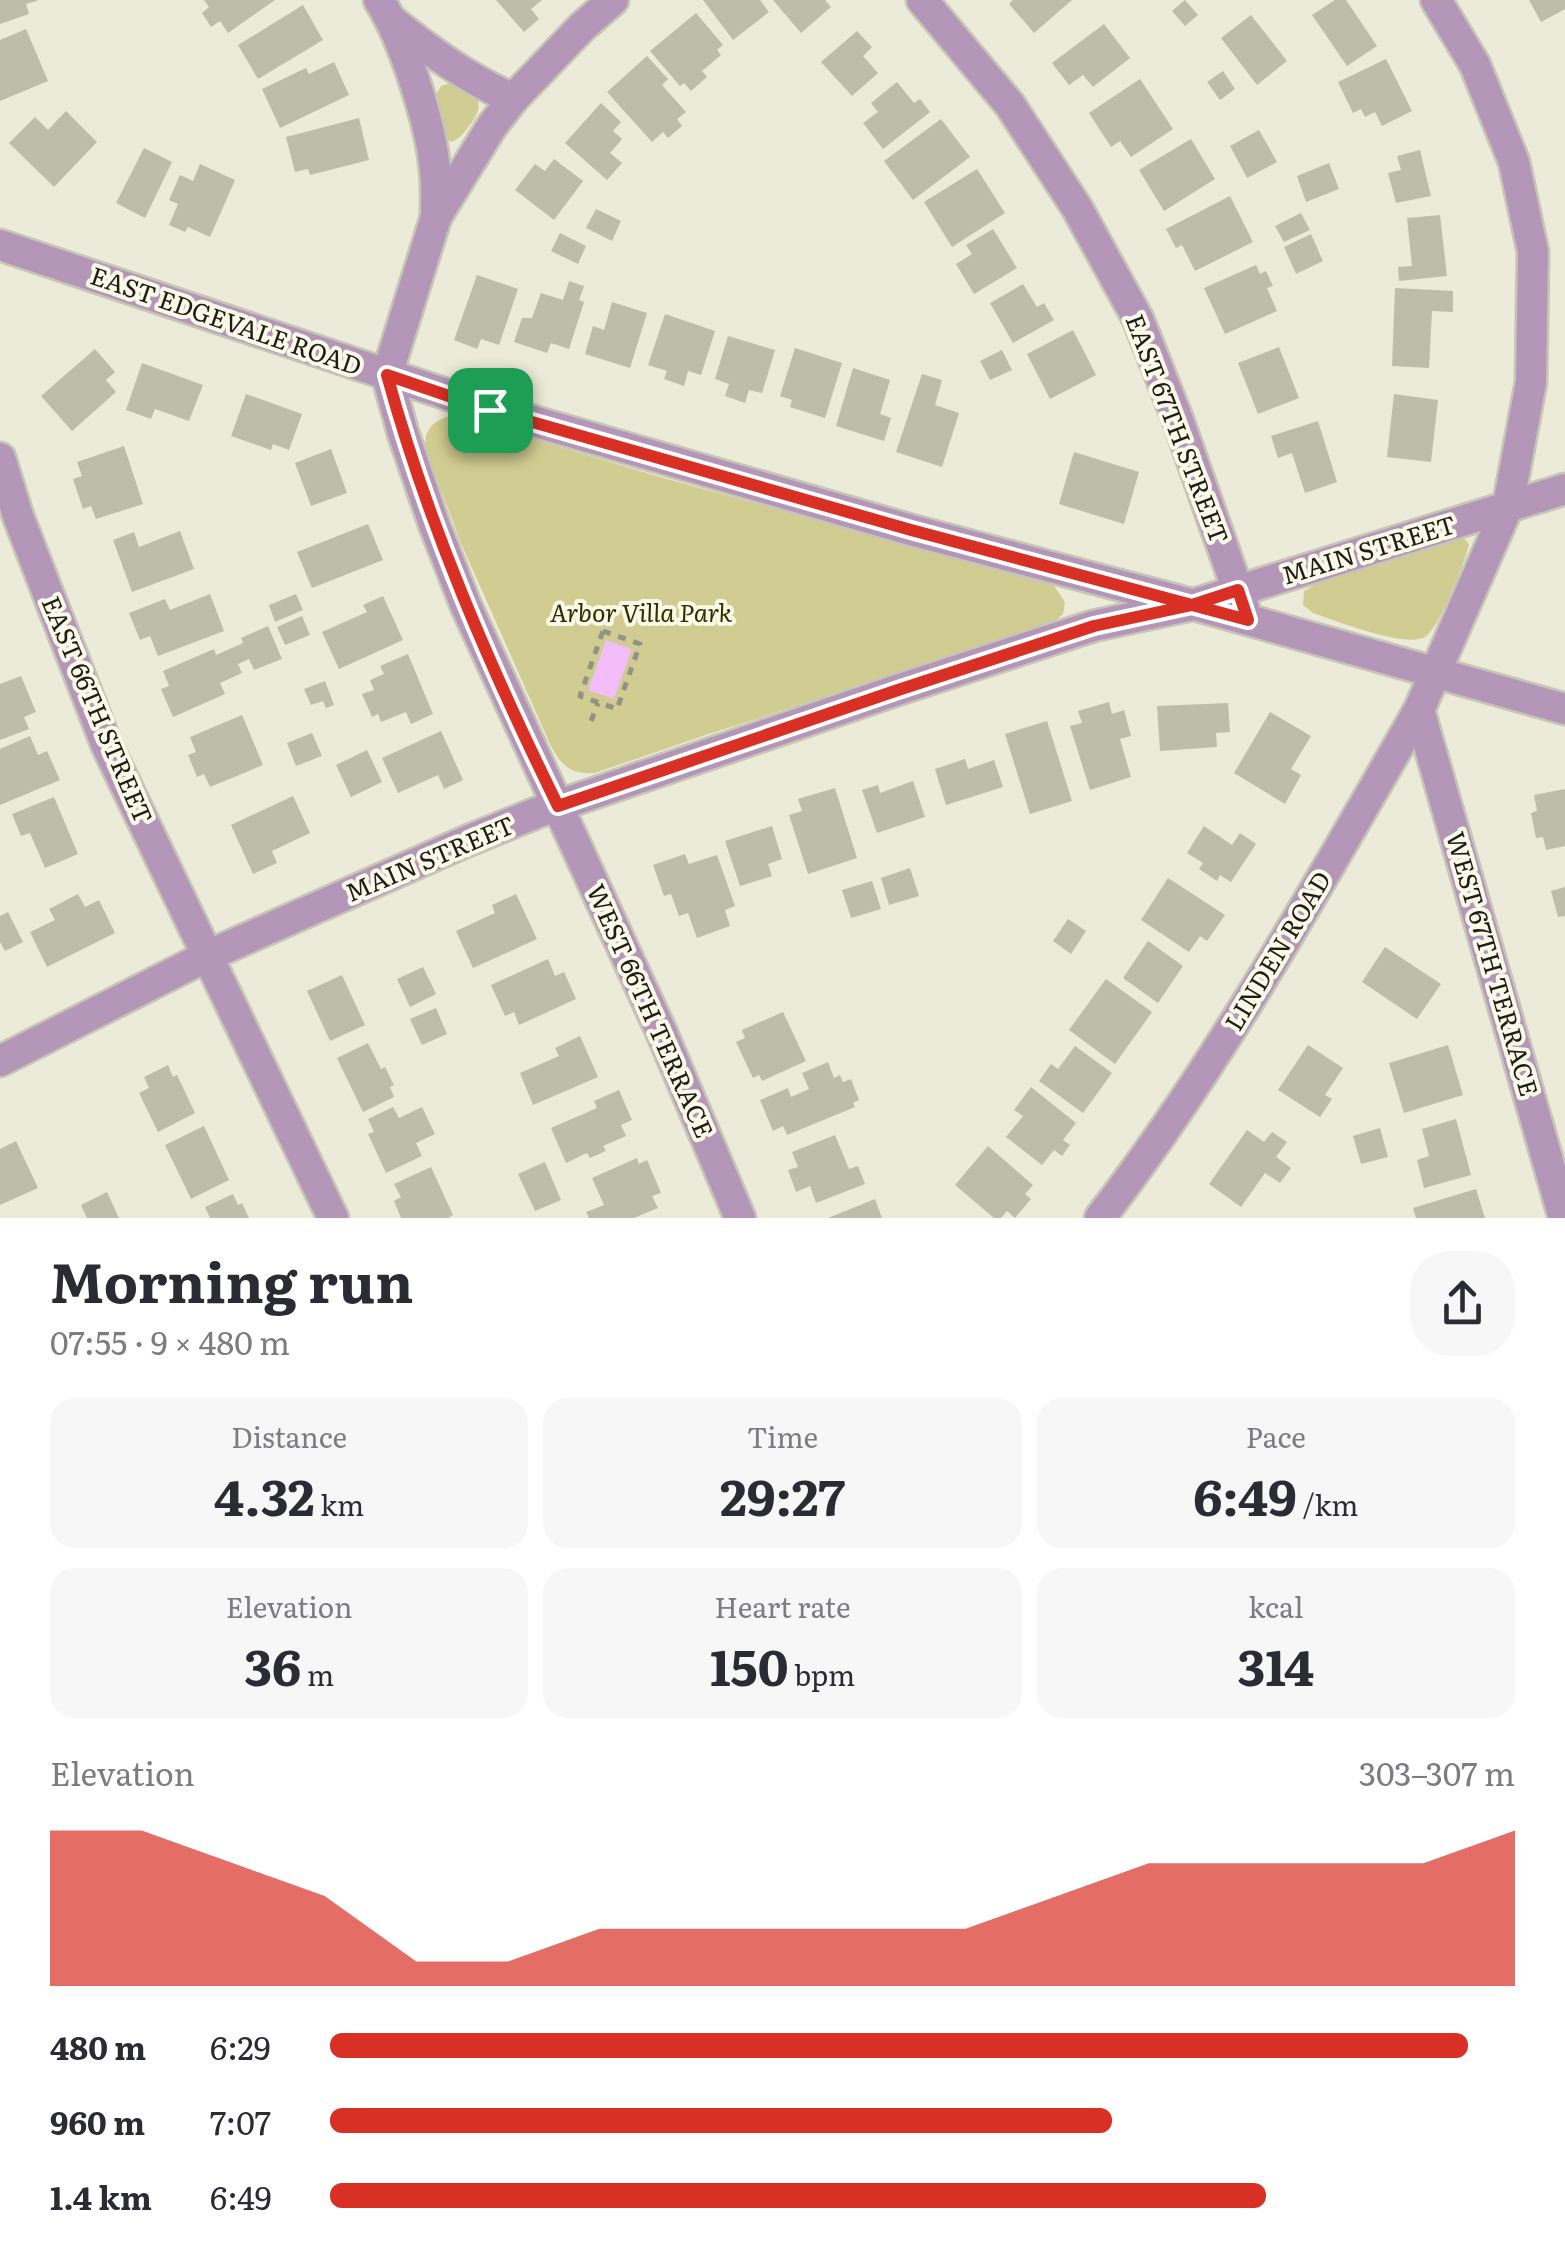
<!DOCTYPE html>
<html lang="en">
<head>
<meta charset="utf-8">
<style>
	body { margin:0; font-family:Literata,serif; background:#f7f7f7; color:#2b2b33; height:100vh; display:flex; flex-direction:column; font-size:38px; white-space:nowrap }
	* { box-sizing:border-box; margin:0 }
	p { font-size:32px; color:#7c7c81 }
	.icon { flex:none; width:55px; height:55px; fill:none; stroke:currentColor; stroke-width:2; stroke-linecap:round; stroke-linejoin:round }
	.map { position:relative; height:1218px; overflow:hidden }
	.details { display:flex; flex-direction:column; background:#fff; flex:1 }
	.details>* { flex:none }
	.pin { position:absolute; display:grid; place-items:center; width:85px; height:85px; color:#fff; margin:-42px; border-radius:20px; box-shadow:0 5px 15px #0006 }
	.round { display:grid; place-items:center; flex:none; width:105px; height:105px; border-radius:40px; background:#f7f7f7 }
	.overview { display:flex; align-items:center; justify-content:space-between; height:170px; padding:0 50px }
	h1 { font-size:55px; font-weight:700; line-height:75px }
	.figures { display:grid; grid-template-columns:repeat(3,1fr); gap:15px; height:170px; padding:10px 50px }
	.figures div { display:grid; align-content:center; border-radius:25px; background:#f7f7f7; text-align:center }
	.figures b { font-size:50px; font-weight:700 }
	.figures small { font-size:28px; font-weight:400 }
	.figures p { font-size:28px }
	.chart { height:280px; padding:20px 50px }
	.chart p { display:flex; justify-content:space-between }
	.chart svg { width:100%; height:180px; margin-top:10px; fill:#d93025; opacity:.7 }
	ul { padding:0 50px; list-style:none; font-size:32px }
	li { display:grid; grid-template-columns:160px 120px 1fr; align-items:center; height:75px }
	li i { height:25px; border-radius:12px; background:#d93025 }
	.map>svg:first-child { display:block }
</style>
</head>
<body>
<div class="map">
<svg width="1565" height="1218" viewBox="0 0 1565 1218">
	<rect width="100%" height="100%" fill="#ecebd9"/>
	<g fill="#d1cc91">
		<path d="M450,83c22,11 40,15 20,42 -7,8 -9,13 -19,17l-8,-5 -8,-40 6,-11z"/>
		<path d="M453,415l214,64 370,101 17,6 11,16 -2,12 -11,10 -346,111 -111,38c-24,2 -35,-8 -45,-29l-90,-203 -35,-95c0,-19 10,-26 28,-31z"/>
		<path d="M1451,536h11l7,8c-4,18 -12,35 -19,51 -6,13 -13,32 -24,41 -16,14 -92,-16 -113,-23l-10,-8 1,-14 14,-8z"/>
	</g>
	<path fill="#f2bdf9" d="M606,640l26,9 -18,50 -26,-9z"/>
	<g fill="#bebdac">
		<path d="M0,0h37v1l-11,3 3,10 -29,10z"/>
		<path d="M204,0h71l-47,33 -8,-12 -9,6 -9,-14 7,-6z"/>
		<path d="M496,0h46l-11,9 8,10 -15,13z"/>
		<path d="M703,0h57l9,12 -36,28z"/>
		<path d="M773,0h52l6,7 -30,26z"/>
		<path d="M1013,0h59l-38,33 -25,-29z"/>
		<path d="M1185,0l13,15 -13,11 -13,-15z"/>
		<path d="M1335,0h11l31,46 -30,20 -35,-51z"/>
		<path d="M1529,0h36v9l-24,13z"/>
		<path d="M303,5l20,35 -65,39 -20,-34z"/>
		<path d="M696,13l27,32 -6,5 4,5 -19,16 5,6 -16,14 -7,-8 -4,3 -30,-35z"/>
		<path d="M1251,15l36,46 -30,24 -36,-47z"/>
		<path d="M1104,24l26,34 -37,29 -10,-12 -14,10 -17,-22z"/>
		<path d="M26,29l22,52 -48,20v-61z"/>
		<path d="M857,31l15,16 -9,9 15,17 -26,23 -31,-34z"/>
		<path d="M647,56l21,23 -6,6 24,27 -9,7 5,7 -14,12 -5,-6 -11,10 -45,-50z"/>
		<path d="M1386,59l26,52 -30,15 -7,-14 -10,5 -4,-8 -8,4 -15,-31z"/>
		<path d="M334,62l15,33 -69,33 -18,-39 44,-21 3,6z"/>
		<path d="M1223,71l12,18 -15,11 -13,-18z"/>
		<path d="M1140,79l33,50 -42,28 -11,-16 -9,6 -22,-34z"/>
		<path d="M897,82l17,21 6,-4 10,13 -47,37 -20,-26 15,-11 -7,-9z"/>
		<path d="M601,103l20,19 -8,9 9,8 -12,14 12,10 -15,17 -42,-37z"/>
		<path d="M66,111l31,31 -43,45 -45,-44 26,-26 13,13z"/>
		<path d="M359,118l10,42 -59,15 -2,-6 -13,3 -9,-35z"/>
		<path d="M941,119l29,38 -57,43 -29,-39z"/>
		<path d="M1259,130l18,32 -30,16 -17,-32z"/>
		<path d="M1191,139l24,40 -51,32 -25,-41z"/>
		<path d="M144,148l28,14 -27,56 -29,-15z"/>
		<path d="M1420,150l11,46 -35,7 -8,-30 13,-3 -4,-14z"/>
		<path d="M554,159l29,22 -29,39 -39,-30 20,-26 10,7z"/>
		<path d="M1329,163l10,26 -33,13 -9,-26z"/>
		<path d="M200,164l35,16 -25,57 -22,-10 -3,5 -16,-7 9,-21 -9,-4 11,-25 13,6z"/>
		<path d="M977,169l28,44 -53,34 -28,-45z"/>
		<path d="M1230,196l23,46 -58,29 -13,-26 -6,3 -10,-19z"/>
		<path d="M596,209l25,12 -9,20 -26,-13z"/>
		<path d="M1301,213l9,17 -26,12 -9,-16z"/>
		<path d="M1440,215l7,61 -48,5 -1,-14 14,-1 -5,-48z"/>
		<path d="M993,229l24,39 -43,26 -18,-30 16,-10 -6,-9z"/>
		<path d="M560,233l26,13 -8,18 -27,-13z"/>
		<path d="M1311,234l12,27 -27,13 -12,-27z"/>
		<path d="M1256,265l4,9 6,-3 7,15 -6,2 10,23 -52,23 -21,-46z"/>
		<path d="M477,275l41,14 -19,56 -18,-6 -4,10 -23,-9z"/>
		<path d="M569,281l15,5 -5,14 5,2 -15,47 -18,-6 -4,10 -33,-11 8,-24h10l9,-25 22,7z"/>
		<path d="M1023,284l14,23 7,-4 10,17 -41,23 -23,-40z"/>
		<path d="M1395,288l58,3v21l-21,-1 -3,57 -37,-2z"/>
		<path d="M612,302l35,11 -17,55 -45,-14 8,-28 11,4z"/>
		<path d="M665,314l50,17 -14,44 -13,-4 -4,15 -20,-7 3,-8 -19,-6z"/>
		<path d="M1073,330l23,45 -46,24 -23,-45z"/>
		<path d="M728,336l47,14 -13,43 -13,-3 -4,13 -20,-7 4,-12 -14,-5z"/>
		<path d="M1279,347l20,51 -41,16 -20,-51z"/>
		<path d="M795,348l47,15 -17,55 -35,-11 2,-7 -12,-4z"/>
		<path d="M95,349l20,23 -9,8 10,12 -44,39 -31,-35z"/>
		<path d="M1002,350l10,20 -22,10 -10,-19z"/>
		<path d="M142,363l61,22 -14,36 -34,-12 -4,10 -25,-9z"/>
		<path d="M853,368l37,12 -10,34 11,4 -7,23 -48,-15z"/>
		<path d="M922,374l20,6 -7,25 24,8 -17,54 -46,-15z"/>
		<path d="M246,394l56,20 -13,36 -16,-6 -2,6 -40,-14z"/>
		<path d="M1394,394l44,6 -7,62 -44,-5z"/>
		<path d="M1318,421l19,61 -32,11 -13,-40 -14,5 -7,-22z"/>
		<path d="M124,446l19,58 -47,15 -5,-13 -8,3 -10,-30 9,-3 -5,-14z"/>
		<path d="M331,449l16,44 -36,13 -16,-43z"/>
		<path d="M1074,452l65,20 -15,52 -65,-20z"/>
		<path d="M368,524l15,36 -71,28 -15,-36z"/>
		<path d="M180,531l14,38 -62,23 -19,-52 21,-8 5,15z"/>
		<path d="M210,594l14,37 -66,25 -8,-20 -10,4 -11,-27 36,-14 5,11z"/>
		<path d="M296,594l7,16 -28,12 -6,-17z"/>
		<path d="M383,596l20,44 -64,29 -17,-37 45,-20 -4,-7z"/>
		<path d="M302,616l8,19 -25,10 -8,-18z"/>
		<path d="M268,626l14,33 -28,11 -5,-11 -11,5 4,9 -22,10 5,11 -52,23 -12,-28 8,-3 -6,-15 51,-22 2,6 27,-12 -2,-5z"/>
		<path d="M408,654l25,60 -22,10 -5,-12 -25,10 -3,-8 -6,3 -10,-23 12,-4 -4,-10 14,-6 -4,-8z"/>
		<path d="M21,676l15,36 -12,5 5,12 -29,11v-56z"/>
		<path d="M325,681l9,24 -8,3 -3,-7 -12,4 -7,-16z"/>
		<path d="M1109,702l3,12 12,-4 7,26 -11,3 11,38 -41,13 -20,-64 12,-3 -4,-12z"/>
		<path d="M1228,703l2,29 -14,1 1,14 -57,4 -3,-45z"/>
		<path d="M1270,712l41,24 -20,33 10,6 -16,29 -51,-31z"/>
		<path d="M242,715l21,50 -53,22 -6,-13 -7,3 -9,-22 8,-3 -6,-15z"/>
		<path d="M1047,721l25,80 -42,13 -25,-80z"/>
		<path d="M441,731l22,49 -19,9 -6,-14 -40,18 -16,-35z"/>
		<path d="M312,733l10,23 -26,10 -9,-23z"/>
		<path d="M30,736l8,19 9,-4 13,29 -60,25v-56z"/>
		<path d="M367,750l15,32 -31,15 -15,-32z"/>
		<path d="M965,759l3,10 26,-9 9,27 -57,18 -11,-36z"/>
		<path d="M913,781l12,36 -48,16 -15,-43 16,-5 2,8z"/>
		<path d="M835,788l22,70 -49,16 -19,-59 13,-4 -4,-12z"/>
		<path d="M1565,789v57l-19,4 -3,-13 -7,1 -5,-25 6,-2 -3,-16z"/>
		<path d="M293,796l17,37 -38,18 5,12 -24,11 -22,-49z"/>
		<path d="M54,797l24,57 -33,14 -15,-35 -9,3 -9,-22z"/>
		<path d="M772,826l10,33 -14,5 4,12 -32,10 -15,-45z"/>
		<path d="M1204,826l28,19 8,-12 16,11 -25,38 -11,-7 -3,6 -18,-12 4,-6 -16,-10z"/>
		<path d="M685,854l4,10 28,-9 18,51 -10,4 5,16 -33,12 -9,-25 -9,3 -8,-22 -7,2 -11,-31z"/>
		<path d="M910,868l9,28 -30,9 -8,-27z"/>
		<path d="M1168,878l57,37 -18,26 -7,-5 -11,16 -48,-32z"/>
		<path d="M872,881l9,28 -30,9 -9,-28z"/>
		<path d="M1565,887v29l-7,1 -7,-26z"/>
		<path d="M78,894l7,13 14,-7 16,33 -68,34 -17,-35 25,-12 -6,-11z"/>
		<path d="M516,894l21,45 -64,29 -17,-37 39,-18 -3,-8z"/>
		<path d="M8,912l15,30 -18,9 -5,-9v-26z"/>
		<path d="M1068,919l18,12 -15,23 -18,-13z"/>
		<path d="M1148,941l35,25 -25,37 -35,-25z"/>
		<path d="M1385,947l56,37 -24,35 -55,-37z"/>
		<path d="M548,959l7,17 9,-4 12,27 -57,26 -5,-13 -9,4 -14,-31z"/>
		<path d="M423,967l13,27 -26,13 -13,-28z"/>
		<path d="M342,975l23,50 -35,16 -23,-50z"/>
		<path d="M1106,979l46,33 -37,52 -46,-34z"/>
		<path d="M436,1008l11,26 -25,11 -12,-26z"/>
		<path d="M783,1012l23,49 -44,20 -3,-6 -6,3 -17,-36 9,-4 -3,-8z"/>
		<path d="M580,1036l18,41 -65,28 -13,-32 39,-17 -4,-8z"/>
		<path d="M368,1043l13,26 4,-2 9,18 -4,2 4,10 -31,15 -26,-54z"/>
		<path d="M1308,1045l35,23 -18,27 7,4 -12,18 -42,-27z"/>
		<path d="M1448,1045l15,50 -59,18 -15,-50z"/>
		<path d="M1075,1046l37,27 -29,40 -44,-32 12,-17 7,5z"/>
		<path d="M828,1062l6,16 6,-3 3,7 8,-3 8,21 -6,3 2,4 -68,28 -4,-9 -10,5 -13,-31 28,-12 3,9 18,-8 -7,-16z"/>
		<path d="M168,1065l5,12 4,-2 18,38 -37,19 -19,-39 10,-5 -5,-11z"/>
		<path d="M1031,1087l45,36 -13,17 7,5 -8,11 -8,-6 -12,15 -36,-28 17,-21 -9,-6z"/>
		<path d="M619,1090l13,30 -11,5 5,11 -23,10 3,5 -16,7 -3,-5 -21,10 -15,-35 46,-20 -3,-7z"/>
		<path d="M393,1107l6,11 23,-11 13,27 -19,9 6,13 -36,17 -18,-39 6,-2 -6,-13z"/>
		<path d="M1456,1119l15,56 -47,13 -7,-28 12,-4 -7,-27z"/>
		<path d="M204,1126l25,54 -38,19 -26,-54z"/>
		<path d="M1380,1128l8,29 -27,7 -8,-28z"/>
		<path d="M1247,1130l17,12 8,-10 15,10 -11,15 15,11 -11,15 -15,-10 -24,34 -32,-23z"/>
		<path d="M835,1135l14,34 9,-3 7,18 -49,19 -6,-17 -14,6 -8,-22 10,-3 -6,-15z"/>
		<path d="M16,1141l22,47 -38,17v-56z"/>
		<path d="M988,1146l45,39 -8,9 6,5 -16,19 -8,-7 -6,7h-7l-39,-33z"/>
		<path d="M637,1158l2,6 8,-4 14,33 -9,3 6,12 -24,10h-45l-3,-6 18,-7 -12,-27z"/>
		<path d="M545,1162l16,38 -26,11 -17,-37z"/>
		<path d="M431,1167l22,48 -5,3h-47l-7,-17 7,-4 -7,-13z"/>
		<path d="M1476,1189l9,29h-69l-3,-10z"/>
		<path d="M107,1192l12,26h-32l-6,-13z"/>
		<path d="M233,1194l5,11 4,-2 7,15h-39l-5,-11z"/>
		<path d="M875,1199l7,19h-54z"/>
	</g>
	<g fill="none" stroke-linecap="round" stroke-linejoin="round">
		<g stroke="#c7c6b6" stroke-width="35">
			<g id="minor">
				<path d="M379,0c25,39 52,124 56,170 2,15 1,31 1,47"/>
				<path d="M613,0l-31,27 -69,72 -21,27 -56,91 -49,158 16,58 31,91 32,82 195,425 79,187"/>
				<path d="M922,0l88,105 67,103 61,111 40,101 66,188"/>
				<path d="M392,21c40,32 75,57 121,78"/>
				<path d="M0,245l491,164 420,121 291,77 363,102"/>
				<path d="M0,458l18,58 89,230 226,472"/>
				<path d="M1419,710l145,508"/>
				<path d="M0,1061l207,-105 260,-115 69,-28 361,-123 196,-64 99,-21 373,-116"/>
				<path d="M1100,1218c114,-148 206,-312 299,-473l20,-35 89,-204 23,-124 2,-130 -19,-90 -39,-97 -39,-65"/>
			</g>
		</g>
		<g stroke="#939285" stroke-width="5" stroke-dasharray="8 8" stroke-linecap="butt">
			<path d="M603,631l37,13 -23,65 -37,-13z"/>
			<path d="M591,721l7,-18"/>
		</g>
		<use href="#minor" stroke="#b497b8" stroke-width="30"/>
	</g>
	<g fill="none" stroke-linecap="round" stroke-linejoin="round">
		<g stroke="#fff" stroke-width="20">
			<path id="route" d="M490,410l-103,-35c41,150 103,292 171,431l340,-116 196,-64 98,-21 56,15 -10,-30 -46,15 -281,-75 -421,-120"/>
		</g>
		<use href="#route" stroke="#d93025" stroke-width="12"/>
	</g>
	<g text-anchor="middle" stroke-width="8" stroke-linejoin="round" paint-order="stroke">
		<g font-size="25" fill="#1d1c16" stroke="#faf8e6">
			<text transform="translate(226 321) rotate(19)" y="9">EAST EDGEVALE ROAD</text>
			<text transform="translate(1177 429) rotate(69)" y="9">EAST 67TH STREET</text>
			<text transform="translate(1369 550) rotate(-17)" y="9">MAIN STREET</text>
			<text transform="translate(97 710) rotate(67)" y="9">EAST 66TH STREET</text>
			<text transform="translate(430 859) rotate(-23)" y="9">MAIN STREET</text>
			<text transform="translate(1278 951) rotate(-59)" y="9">LINDEN ROAD</text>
			<text transform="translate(1492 964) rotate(74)" y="9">WEST 67TH TERRACE</text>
			<text transform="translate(650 1011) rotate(66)" y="9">WEST 66TH TERRACE</text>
		</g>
		<g font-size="25" font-style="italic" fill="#322e00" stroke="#faf8e6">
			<text x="641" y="622">Arbor Villa Park</text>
		</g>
	</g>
</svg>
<div class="pin" style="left:490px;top:410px;background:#1e9e55"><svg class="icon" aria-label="arrive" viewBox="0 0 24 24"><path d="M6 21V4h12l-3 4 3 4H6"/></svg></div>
</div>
<section class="details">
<div class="overview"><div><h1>Morning run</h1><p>07:55 · 9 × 480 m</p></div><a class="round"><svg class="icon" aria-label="share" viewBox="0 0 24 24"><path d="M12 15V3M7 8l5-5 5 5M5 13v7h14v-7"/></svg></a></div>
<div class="figures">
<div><p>Distance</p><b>4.32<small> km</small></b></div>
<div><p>Time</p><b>29:27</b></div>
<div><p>Pace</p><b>6:49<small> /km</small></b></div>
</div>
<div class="figures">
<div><p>Elevation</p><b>36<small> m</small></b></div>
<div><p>Heart rate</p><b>150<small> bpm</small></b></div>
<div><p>kcal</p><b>314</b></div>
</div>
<div class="chart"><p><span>Elevation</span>303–307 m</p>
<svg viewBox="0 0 160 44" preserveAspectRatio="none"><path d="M0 44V6L10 6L20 14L30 22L40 38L50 38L60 30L70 30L80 30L90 30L100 30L110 22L120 14L130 14L140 14L150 14L160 6V44z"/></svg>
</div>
<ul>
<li><b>480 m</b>6:29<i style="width:96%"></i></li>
<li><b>960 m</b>7:07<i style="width:66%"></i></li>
<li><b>1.4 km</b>6:49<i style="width:79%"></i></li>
</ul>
</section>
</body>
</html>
